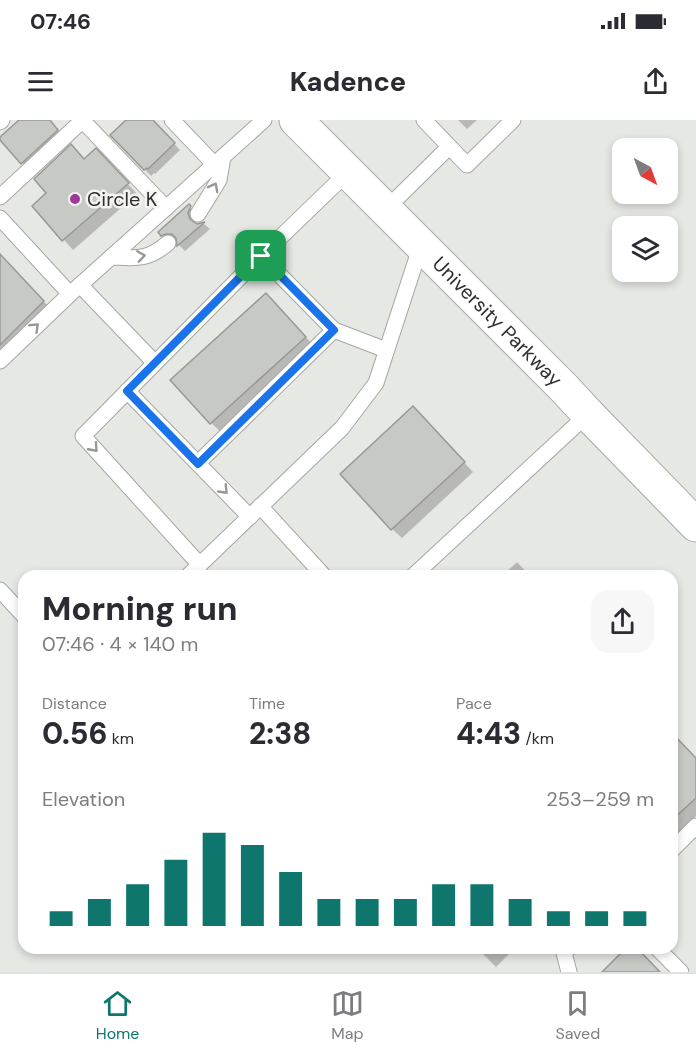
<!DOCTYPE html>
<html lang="en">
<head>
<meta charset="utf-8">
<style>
	body { margin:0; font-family:"DM Sans",sans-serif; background:#f7f7f7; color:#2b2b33; height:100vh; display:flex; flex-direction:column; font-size:22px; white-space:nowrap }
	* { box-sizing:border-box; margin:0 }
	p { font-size:20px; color:#7c7c81 }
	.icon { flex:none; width:33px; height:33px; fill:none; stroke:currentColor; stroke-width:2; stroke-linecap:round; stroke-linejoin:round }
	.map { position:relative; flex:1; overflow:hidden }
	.side { position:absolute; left:18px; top:450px; width:660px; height:384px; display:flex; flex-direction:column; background:#fff; border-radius:18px; box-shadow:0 3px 9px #0003 }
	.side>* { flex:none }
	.needle { width:39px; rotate:139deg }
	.tools { position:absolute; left:612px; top:18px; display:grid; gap:12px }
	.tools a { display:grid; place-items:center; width:66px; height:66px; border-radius:12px; background:#fff; box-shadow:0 3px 9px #0003; font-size:30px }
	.pin { position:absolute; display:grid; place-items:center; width:51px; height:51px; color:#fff; margin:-26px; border-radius:12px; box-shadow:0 3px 9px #0006 }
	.round { display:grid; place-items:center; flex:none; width:63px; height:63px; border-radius:18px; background:#f7f7f7 }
	.summary { display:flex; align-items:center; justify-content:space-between; height:102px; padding:0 24px }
	h1 { font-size:33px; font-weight:800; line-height:45px }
	.figures { display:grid; grid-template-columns:repeat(3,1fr); gap:9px; height:102px; padding:6px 24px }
	.figures div { display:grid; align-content:center }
	.figures b { font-size:30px; font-weight:800 }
	.figures small { font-size:16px; font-weight:400 }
	.figures p { font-size:16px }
	.chart { height:168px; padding:12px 24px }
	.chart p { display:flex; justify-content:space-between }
	.chart svg { width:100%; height:108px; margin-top:6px; stroke:#0f766e; stroke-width:6 }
	.status { display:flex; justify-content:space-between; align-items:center; height:42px; padding:0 30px; background:#fff; direction:ltr }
	.status svg { height:16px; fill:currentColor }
	header { display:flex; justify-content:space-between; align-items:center; height:78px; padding:0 24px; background:#fff; font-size:27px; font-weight:800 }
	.menu { display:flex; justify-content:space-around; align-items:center; height:84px; border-top:2px solid #e1e1e2; background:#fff; font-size:16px; color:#7c7c81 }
	.menu a { display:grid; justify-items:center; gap:3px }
	.menu .active { color:#0f766e }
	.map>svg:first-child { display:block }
</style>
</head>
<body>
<div class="status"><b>07:46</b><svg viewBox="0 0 49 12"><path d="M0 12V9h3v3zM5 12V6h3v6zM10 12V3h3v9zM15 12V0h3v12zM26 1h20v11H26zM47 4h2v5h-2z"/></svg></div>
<header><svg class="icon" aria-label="menu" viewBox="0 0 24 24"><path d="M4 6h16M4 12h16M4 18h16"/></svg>Kadence<svg class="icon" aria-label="share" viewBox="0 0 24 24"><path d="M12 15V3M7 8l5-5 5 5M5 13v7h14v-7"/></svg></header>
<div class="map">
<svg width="696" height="852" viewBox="0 0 696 852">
	<rect width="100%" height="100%" fill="#e6e8e4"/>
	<g fill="#0003">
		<path d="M21,0h28l15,17 -36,32 -28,-31z"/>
		<path d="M128,0h24l28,30 -25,24 -1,-1 -3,3 -39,-41z"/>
		<path d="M458,0h19l-10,9z"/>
		<path d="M96,30l41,44 -64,56 -39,-44z"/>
		<path d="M189,87l8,7 -3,6 1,4 2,1 7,-1 6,5 -25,22 -6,-6 -1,-5 -5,-1 -4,2 -9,-9z"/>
		<path d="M0,136l52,54 -52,51z"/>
		<path d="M276,185l39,42 -94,85 -10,-9z"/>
		<path d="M423,298l50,54 -71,66 -10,-9z"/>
		<path d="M517,442l13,14h-28z"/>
		<path d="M672,614l24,26v56l-20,19 -4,-4z"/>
		<path d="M477,828h38l-19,19z"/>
	</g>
	<g fill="#c7c9c5" stroke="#989995" stroke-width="1.5">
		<path d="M19,0h31l8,10 -37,34 -21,-24v-3z"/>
		<path d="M126,0h27l22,23 -27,26 -1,-1 -3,2 -34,-35z"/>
		<path d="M71,24l13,15 12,-11 33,35 -67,58 -30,-35 14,-13 -12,-14z"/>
		<path d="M189,84l2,2 -3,7 2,6 7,5 8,-2 -28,24 -1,-8 -4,-4h-6l-5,2 -3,-4z"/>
		<path d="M0,134l44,47 -44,44z"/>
		<path d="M266,173l40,44 -96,87 -40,-44z"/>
		<path d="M413,286l52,56 -74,68 -51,-56z"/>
		<path d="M672,613l24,25v40l-24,22z"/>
		<path d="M626,828h11l23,24h-58z"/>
	</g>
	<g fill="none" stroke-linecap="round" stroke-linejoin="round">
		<g stroke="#a5a7a3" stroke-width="17">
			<g id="service">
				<path d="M84,0l-1,1 83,87"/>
				<path d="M172,0l42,44"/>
				<path d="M424,0l43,45 46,-45"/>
				<path d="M0,2l2,-2"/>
				<path d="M0,77l83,-77"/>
				<path d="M385,90l64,-63"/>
				<path d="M198,94l21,-34 4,-23"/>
				<path d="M0,98l70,76 194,-174"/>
				<path d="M261,136l73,74 52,20"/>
				<path d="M111,137c25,1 36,4 57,-14"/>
				<path d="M80,165l75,78"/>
				<path d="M0,241l70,-67"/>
				<path d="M127,271l123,126"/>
				<path d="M198,343l136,-133"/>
				<path d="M260,386l64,70"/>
				<path d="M200,445l-117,-129 178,-180 87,-84"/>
				<path d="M188,456l154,-148 34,-45 45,-138"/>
				<path d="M413,456l175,-162"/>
				<path d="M0,470l24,26"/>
				<path d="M672,730l24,-24"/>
				<path d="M657,828l24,24"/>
				<path d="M569,852l-5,-19 5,-5"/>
			</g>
		</g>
		<g stroke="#a5a7a3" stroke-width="35">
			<g id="tertiary">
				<path id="s1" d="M296,0l268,268 24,26 108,111"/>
			</g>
		</g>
		<use href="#service" stroke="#fff" stroke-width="15"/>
		<use href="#tertiary" stroke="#fff" stroke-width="33"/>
	</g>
	<defs><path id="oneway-chevron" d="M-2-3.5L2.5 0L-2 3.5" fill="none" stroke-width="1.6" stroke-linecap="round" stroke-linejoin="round" transform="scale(1.5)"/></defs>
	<g stroke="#989897">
		<use href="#oneway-chevron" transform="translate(214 67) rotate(-62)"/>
		<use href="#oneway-chevron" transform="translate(141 136) rotate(-8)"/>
		<use href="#oneway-chevron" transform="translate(35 207) rotate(-44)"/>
		<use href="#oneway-chevron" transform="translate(94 328) rotate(48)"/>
		<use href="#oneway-chevron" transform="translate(224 370) rotate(46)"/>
	</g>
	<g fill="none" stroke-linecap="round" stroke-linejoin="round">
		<g stroke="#fff" stroke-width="12">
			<path id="route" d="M261,136l73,74 -136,134 -71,-73z"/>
		</g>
		<use href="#route" stroke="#1a73e8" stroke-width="8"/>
	</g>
	<circle fill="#a13798" stroke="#f4f5f1" stroke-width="2" cx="75" cy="79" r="6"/>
	<g text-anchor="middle" stroke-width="5" stroke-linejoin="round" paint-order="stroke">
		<g font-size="20" fill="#30302f" stroke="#f4f5f1" text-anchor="start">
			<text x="87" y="86">Circle K</text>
		</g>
		<g font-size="20" fill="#30302f" stroke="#f4f5f1">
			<text dy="7" stroke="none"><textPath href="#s1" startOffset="285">University Parkway</textPath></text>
		</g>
	</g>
</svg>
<div class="tools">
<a><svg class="needle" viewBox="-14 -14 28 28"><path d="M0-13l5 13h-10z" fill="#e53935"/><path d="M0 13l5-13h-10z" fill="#7c7c81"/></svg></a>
<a><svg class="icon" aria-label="layers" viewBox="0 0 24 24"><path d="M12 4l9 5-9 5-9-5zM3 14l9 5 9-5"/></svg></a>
</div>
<div class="pin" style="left:261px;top:136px;background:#1e9e55"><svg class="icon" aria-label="arrive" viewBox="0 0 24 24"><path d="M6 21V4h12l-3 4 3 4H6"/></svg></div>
<section class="side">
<div class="summary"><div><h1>Morning run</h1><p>07:46 · 4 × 140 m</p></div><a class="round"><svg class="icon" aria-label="share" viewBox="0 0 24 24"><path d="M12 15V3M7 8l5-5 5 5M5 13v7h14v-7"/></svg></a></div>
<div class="figures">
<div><p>Distance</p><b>0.56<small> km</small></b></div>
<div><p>Time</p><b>2:38</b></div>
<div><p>Pace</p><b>4:43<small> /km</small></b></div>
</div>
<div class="chart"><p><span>Elevation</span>253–259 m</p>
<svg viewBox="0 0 160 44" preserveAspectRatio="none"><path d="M5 44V38M15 44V33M25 44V27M35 44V17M45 44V6M55 44V11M65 44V22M75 44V33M85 44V33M95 44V33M105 44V27M115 44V27M125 44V33M135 44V38M145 44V38M155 44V38"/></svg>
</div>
</section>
</div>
<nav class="menu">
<a class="active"><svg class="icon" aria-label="home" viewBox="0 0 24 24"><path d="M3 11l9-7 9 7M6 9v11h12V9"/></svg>Home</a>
<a><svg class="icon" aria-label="map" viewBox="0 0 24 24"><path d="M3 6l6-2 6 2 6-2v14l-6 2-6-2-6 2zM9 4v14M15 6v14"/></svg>Map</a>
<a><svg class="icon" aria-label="saved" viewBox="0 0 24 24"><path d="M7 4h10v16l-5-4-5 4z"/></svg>Saved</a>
</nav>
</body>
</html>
